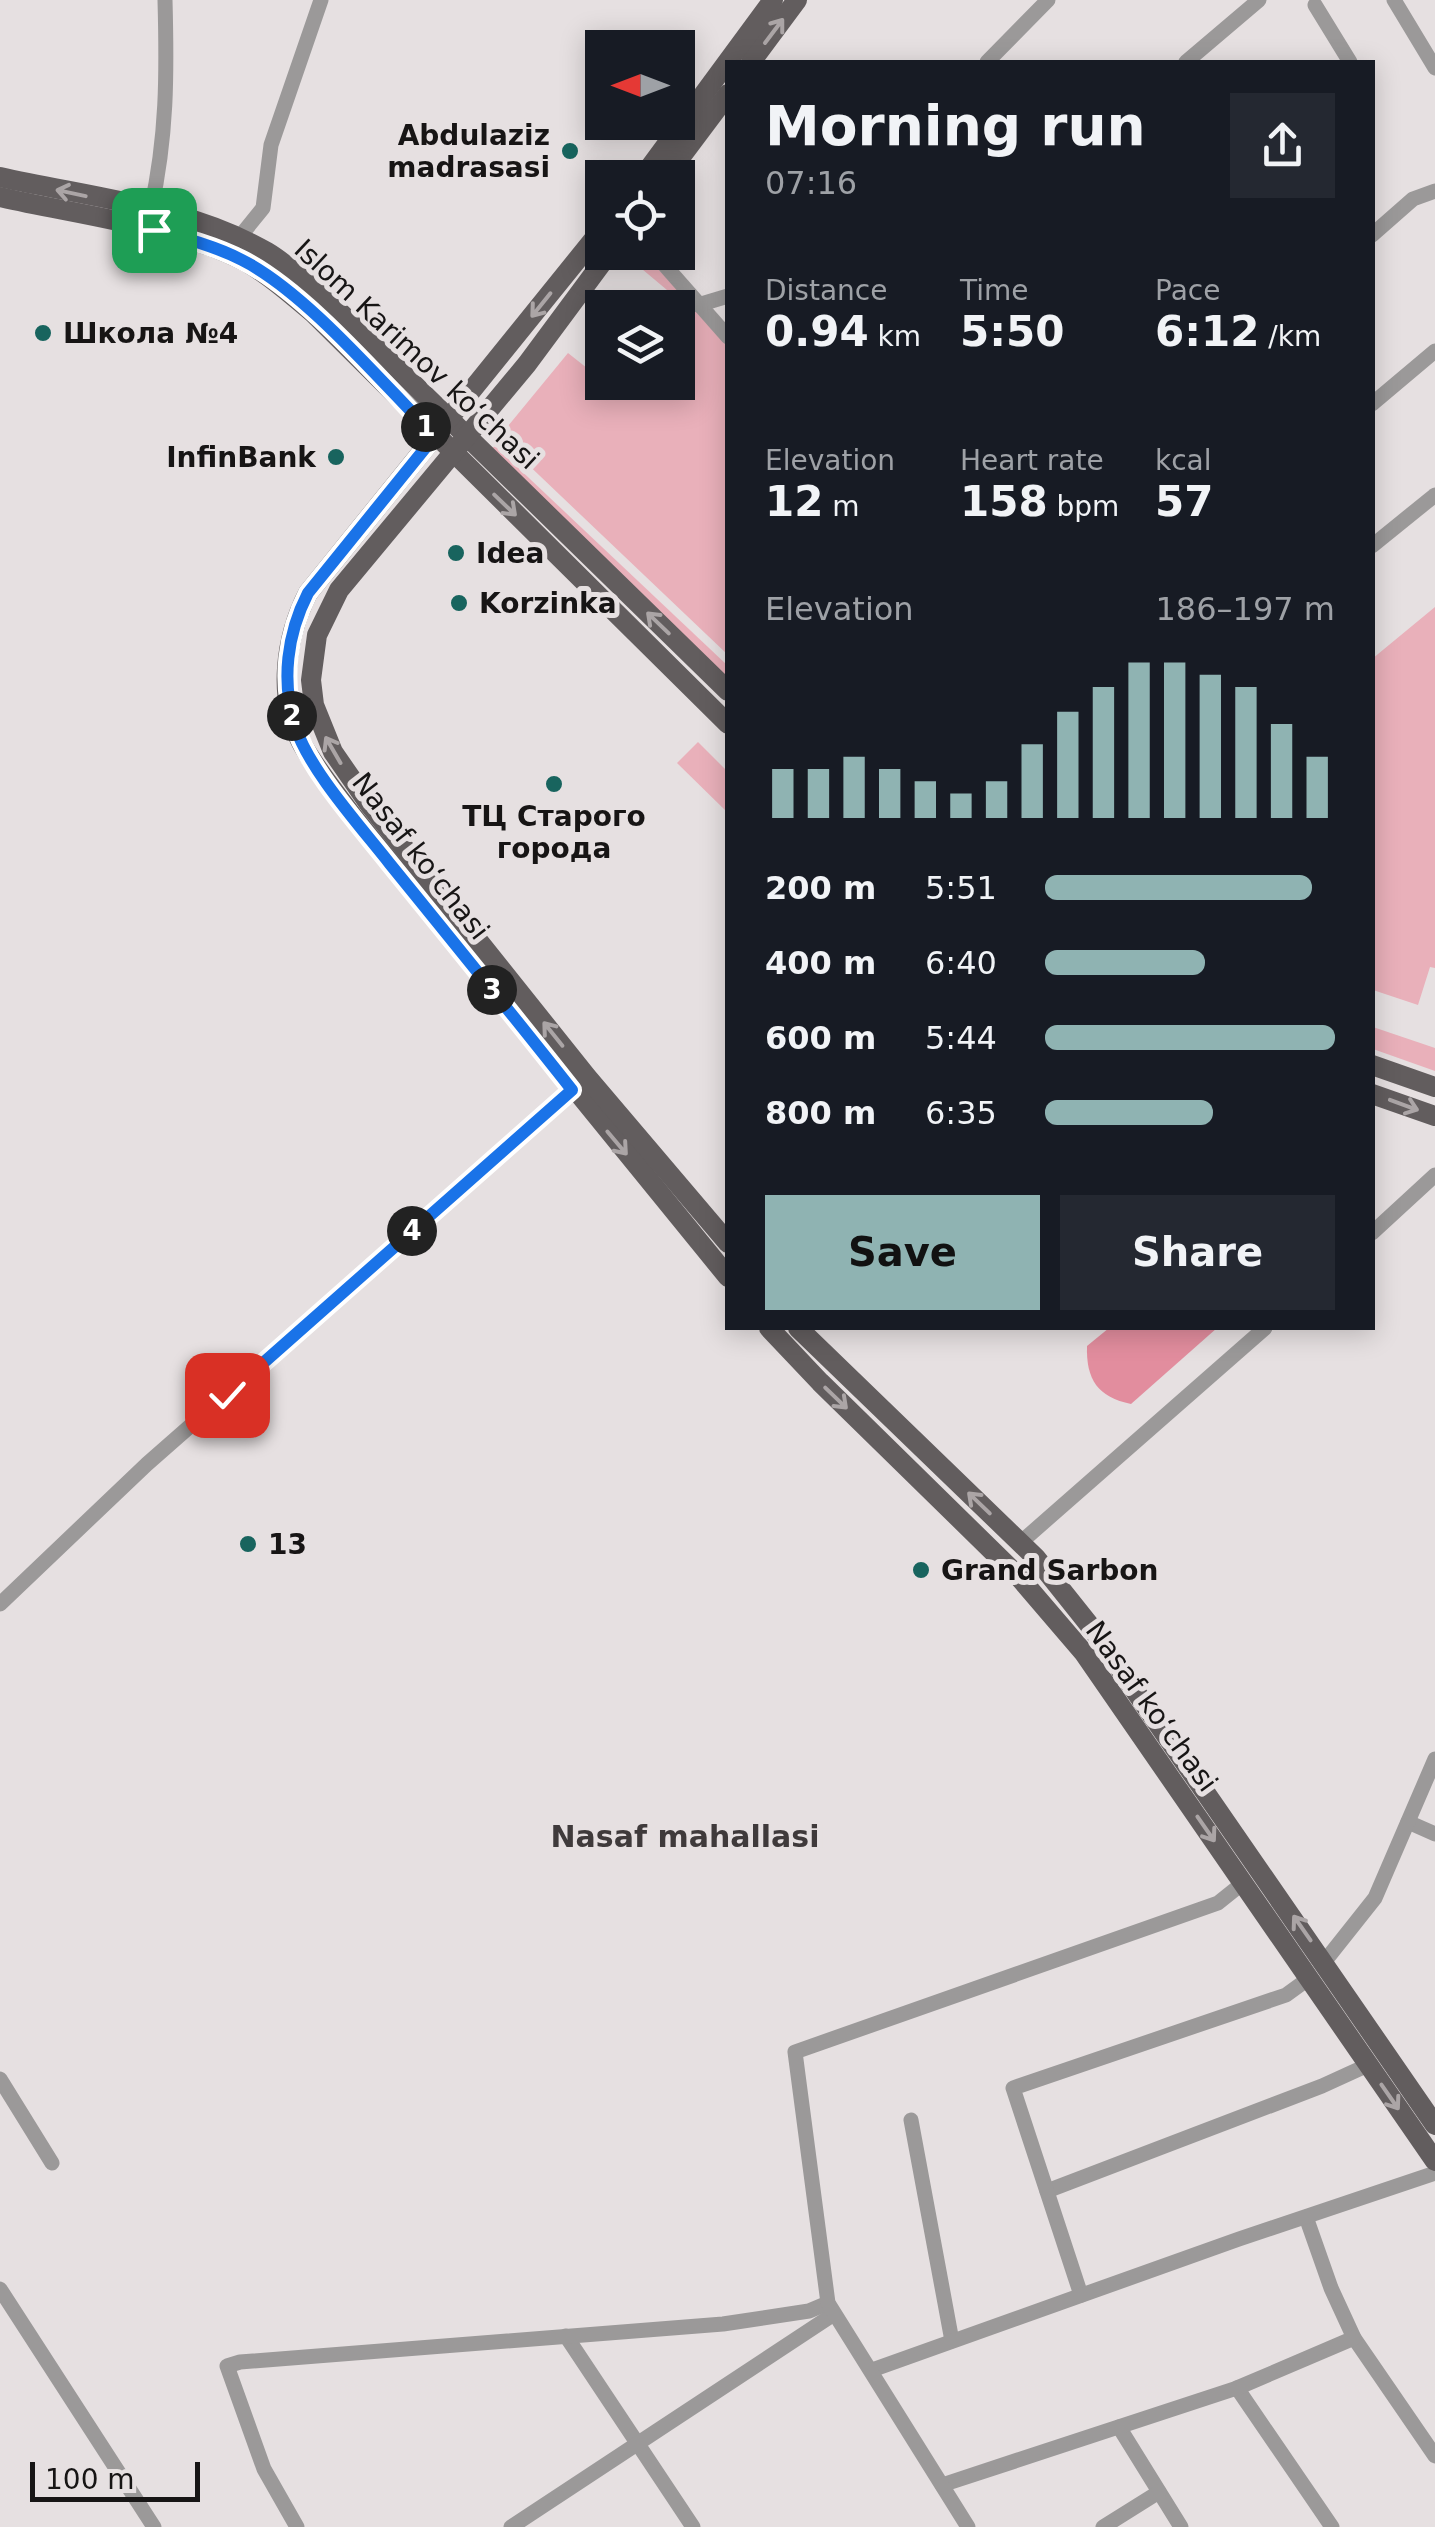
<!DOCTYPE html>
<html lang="en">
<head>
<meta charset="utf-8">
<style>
	body { margin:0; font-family:"DejaVu Sans",sans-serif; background:#242831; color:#f1f3f6; height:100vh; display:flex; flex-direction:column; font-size:38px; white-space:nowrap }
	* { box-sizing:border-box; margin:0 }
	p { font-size:32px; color:#9ea1a6 }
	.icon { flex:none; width:55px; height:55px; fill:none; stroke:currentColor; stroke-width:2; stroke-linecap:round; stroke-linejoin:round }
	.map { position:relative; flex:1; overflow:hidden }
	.details { position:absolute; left:725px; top:60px; width:650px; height:1270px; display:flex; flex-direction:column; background:#171b24; border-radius:0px; box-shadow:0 5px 25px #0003 }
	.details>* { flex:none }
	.needle { width:65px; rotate:270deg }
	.buttons { position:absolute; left:585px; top:30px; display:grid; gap:20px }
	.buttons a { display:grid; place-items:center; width:110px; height:110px; border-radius:0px; background:#171b24; box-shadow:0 5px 25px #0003; font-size:50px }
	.scale { position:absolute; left:30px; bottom:25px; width:170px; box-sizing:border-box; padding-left:10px; border:5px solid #171515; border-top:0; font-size:28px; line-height:35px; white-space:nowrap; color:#171515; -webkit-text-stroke:8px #e6e0e1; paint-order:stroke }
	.pin { position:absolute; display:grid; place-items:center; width:85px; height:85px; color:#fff; margin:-42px; border-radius:20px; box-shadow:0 5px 15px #0006 }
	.km { position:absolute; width:50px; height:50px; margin:-25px; border-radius:50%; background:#222; color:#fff; font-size:28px; line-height:50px; text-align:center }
	.round { display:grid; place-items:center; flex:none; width:105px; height:105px; border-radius:0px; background:#242831 }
	.overview { display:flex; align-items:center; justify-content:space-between; height:170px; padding:0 40px }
	h1 { font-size:55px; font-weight:600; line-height:75px }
	.stats { display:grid; grid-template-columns:repeat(3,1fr); gap:15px; height:170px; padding:10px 40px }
	.stats div { display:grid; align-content:center }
	.stats b { font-size:42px; font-weight:600 }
	.stats small { font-size:28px; font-weight:400 }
	.stats p { font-size:28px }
	.chart { height:280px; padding:20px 40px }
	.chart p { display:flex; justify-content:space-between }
	.chart svg { width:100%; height:180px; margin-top:10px; stroke:#8fb3b2; stroke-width:6 }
	.cta { display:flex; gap:20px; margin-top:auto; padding:20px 40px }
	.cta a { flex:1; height:115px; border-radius:0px; background:#8fb3b2; color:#111; font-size:40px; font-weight:600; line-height:115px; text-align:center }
	.cta a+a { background:#242831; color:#f1f3f6 }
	ul { padding:0 40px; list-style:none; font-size:32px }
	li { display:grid; grid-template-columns:160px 120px 1fr; align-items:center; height:75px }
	li i { height:25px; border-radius:12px; background:#8fb3b2 }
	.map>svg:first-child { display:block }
</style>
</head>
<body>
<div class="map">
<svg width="1435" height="2527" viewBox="0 0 1435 2527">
	<rect width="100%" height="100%" fill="#e6e0e1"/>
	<g fill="#e9b0ba">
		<path d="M645,255l82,88v311l-228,-217 69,-84 29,23 5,-6v12h76v-74l-25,-1 14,-17 -31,-26z"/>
		<path d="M495,446l232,219v15l-235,-232z"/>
		<path d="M1435,607v361l-5,-1 -12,38 -45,-15 -1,-331z"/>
		<path d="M698,742l29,29v41l-50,-49z"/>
		<path d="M1373,1027l62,21v23l-62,-22z"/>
	</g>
	<path fill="#e28d9e" d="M1109,1328h108l-86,76c-33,-7 -45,-24 -44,-58z"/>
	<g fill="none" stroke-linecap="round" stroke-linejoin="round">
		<g stroke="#9b9999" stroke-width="15">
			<path d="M1394,0l41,68"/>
			<path d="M1315,5l35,57"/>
			<path d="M987,62l61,-62"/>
			<path d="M1186,62l73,-62"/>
			<path d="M151,209c16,-73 16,-134 14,-209"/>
			<path d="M1372,235l41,-36 22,-8"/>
			<path d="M238,239l25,-31 8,-63 50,-145"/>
			<path d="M653,252l75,85"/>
			<path d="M698,305l30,-9"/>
			<path d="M1372,404l63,-53"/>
			<path d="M1372,546l63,-51"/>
			<path d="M1372,1233l63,-58"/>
			<path d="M1020,1543l245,-215"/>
			<path d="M0,1604l147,-140 434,-381"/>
			<path d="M1408,1822l27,12"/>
			<path d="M1325,1961l50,-63 60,-139"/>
			<path d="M0,2079l52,84"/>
			<path d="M911,2120l41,221"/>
			<path d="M1047,2191l275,-105 46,-21"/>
			<path d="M1306,2217l25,71 23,50 81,118"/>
			<path d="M0,2289l154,238"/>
			<path d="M1081,2295l-68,-207 273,-93 22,-16"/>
			<path d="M566,2336l127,191"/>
			<path d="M872,2370l367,-131 196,-66"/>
			<path d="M1237,2388l95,139"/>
			<path d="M1119,2427l62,100"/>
			<path d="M942,2485l295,-97 117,-50"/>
			<path d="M297,2527l-33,-58 -37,-103 13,-4 483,-38 86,-13 19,-8"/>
			<path d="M511,2527l323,-213"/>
			<path d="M968,2527l-140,-224 -33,-251 423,-149 25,-20"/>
			<path d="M1103,2527l56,-35"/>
		</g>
		<g stroke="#625d5e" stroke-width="20">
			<path d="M751,62l46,-62"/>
			<path d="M0,177c88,20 188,29 267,75 17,10 33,25 49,37l412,402"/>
			<path d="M642,178l131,-178"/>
			<path d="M665,178l63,-84"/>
			<path d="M0,197c73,17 181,30 246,65 25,14 45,33 67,51l415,411"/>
			<path d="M602,229l-294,364c-23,45 -31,105 -6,151 14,25 33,48 50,71l376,462"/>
			<path d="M610,252l-83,112 -188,226 -22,45 -6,45 3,25 19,47 36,52 218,273 141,166"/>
			<path d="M1372,1065l63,22"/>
			<path d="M1372,1094l63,22"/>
			<path d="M769,1328l51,54 199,195 65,76 351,508"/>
			<path d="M798,1328l238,230 55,69 344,498"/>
		</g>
	</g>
	<defs><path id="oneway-shaft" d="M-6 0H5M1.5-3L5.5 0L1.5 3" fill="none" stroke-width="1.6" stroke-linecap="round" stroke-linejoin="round" transform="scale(2.5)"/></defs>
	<g stroke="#aba5a6">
		<use href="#oneway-shaft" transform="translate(774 31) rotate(-53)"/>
		<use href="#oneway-shaft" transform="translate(71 193) rotate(-168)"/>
		<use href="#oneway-shaft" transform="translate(541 305) rotate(129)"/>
		<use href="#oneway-shaft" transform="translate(505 505) rotate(44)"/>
		<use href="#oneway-shaft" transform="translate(658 623) rotate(-136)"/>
		<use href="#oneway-shaft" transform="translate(333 750) rotate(-120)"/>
		<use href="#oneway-shaft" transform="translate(553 1034) rotate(-129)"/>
		<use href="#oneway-shaft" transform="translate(1404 1105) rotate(20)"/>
		<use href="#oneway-shaft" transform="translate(617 1143) rotate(50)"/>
		<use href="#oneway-shaft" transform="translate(836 1398) rotate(44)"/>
		<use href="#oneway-shaft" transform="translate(979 1503) rotate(-136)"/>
		<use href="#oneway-shaft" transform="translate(1206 1829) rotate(55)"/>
		<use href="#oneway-shaft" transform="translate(1302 1928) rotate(-125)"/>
		<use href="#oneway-shaft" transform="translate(1390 2097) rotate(55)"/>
	</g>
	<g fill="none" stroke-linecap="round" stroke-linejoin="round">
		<g stroke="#fff" stroke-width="20">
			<path id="route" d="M154,230c30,8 61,16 88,30 64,32 141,124 193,176l-127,157c-21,41 -27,88 -13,133 14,44 66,101 95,138 61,75 122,150 182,226l-345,305"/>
		</g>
		<use href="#route" stroke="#1a73e8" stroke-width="12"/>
	</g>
	<g fill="#18645e" stroke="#e6e0e1" stroke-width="4">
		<circle cx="570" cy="151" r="10"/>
		<circle cx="43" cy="333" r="10"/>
		<circle cx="336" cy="457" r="10"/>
		<circle cx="456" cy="553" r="10"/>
		<circle cx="459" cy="603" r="10"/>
		<circle cx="554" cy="784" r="10"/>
		<circle cx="248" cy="1544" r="10"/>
		<circle cx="921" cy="1570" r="10"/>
	</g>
	<g text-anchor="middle" stroke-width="10" stroke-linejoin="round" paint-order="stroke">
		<g font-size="28" font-weight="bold" fill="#171515" stroke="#e6e0e1" text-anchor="start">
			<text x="550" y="145" text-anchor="end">Abdulaziz<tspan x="550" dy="32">madrasasi</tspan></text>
			<text x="63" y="343">Школа №4</text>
			<text x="316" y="467" text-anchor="end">InfinBank</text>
			<text x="476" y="563">Idea</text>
			<text x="479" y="613">Korzinka</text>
			<text x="554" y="826" text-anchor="middle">ТЦ Старого<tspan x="554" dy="32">города</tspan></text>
			<text x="268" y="1554">13</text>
			<text x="941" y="1580">Grand Sarbon</text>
		</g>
		<g font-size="28" fill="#171515" stroke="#e6e0e1">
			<text transform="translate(417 354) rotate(43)" y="10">Islom Karimov ko‘chasi</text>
			<text transform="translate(421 856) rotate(52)" y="10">Nasaf ko‘chasi</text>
			<text transform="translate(1152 1706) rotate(54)" y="10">Nasaf ko‘chasi</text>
		</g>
		<g font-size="30" font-weight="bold" fill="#3f3a3b" stroke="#e6e0e1">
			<text x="685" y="1847">Nasaf mahallasi</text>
		</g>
	</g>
</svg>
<div class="buttons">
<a><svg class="needle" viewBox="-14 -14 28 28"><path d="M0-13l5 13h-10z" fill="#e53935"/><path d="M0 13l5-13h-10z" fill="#9ea1a6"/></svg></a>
<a><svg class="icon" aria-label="locate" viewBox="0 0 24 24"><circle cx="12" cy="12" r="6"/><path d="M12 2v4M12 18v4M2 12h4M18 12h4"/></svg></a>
<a><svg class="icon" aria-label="layers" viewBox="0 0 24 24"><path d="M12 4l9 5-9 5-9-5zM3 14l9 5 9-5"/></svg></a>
</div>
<div class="scale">100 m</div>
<div class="pin" style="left:154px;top:230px;background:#1e9e55"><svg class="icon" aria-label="arrive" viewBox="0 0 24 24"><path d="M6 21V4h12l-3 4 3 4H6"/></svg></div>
<div class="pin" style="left:227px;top:1395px;background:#d93025"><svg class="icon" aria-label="check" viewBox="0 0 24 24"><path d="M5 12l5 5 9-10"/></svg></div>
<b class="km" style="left:426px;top:427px">1</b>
<b class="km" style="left:292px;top:716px">2</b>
<b class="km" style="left:492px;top:990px">3</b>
<b class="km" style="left:412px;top:1231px">4</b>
<section class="details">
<div class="overview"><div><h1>Morning run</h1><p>07:16</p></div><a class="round"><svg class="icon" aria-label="share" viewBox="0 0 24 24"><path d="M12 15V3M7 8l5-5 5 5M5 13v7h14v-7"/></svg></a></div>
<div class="stats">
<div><p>Distance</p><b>0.94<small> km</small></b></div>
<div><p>Time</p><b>5:50</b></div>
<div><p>Pace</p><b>6:12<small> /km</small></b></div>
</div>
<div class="stats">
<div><p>Elevation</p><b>12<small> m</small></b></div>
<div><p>Heart rate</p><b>158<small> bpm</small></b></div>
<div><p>kcal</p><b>57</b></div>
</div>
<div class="chart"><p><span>Elevation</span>186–197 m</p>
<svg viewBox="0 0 160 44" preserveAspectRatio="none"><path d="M5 44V32M15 44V32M25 44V29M35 44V32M45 44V35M55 44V38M65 44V35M75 44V26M85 44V18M95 44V12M105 44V6M115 44V6M125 44V9M135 44V12M145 44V21M155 44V29"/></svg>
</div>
<ul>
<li><b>200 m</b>5:51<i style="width:92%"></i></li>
<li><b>400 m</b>6:40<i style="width:55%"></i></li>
<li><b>600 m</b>5:44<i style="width:100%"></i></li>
<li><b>800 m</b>6:35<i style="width:58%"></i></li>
</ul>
<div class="cta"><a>Save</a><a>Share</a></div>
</section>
</div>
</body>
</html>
